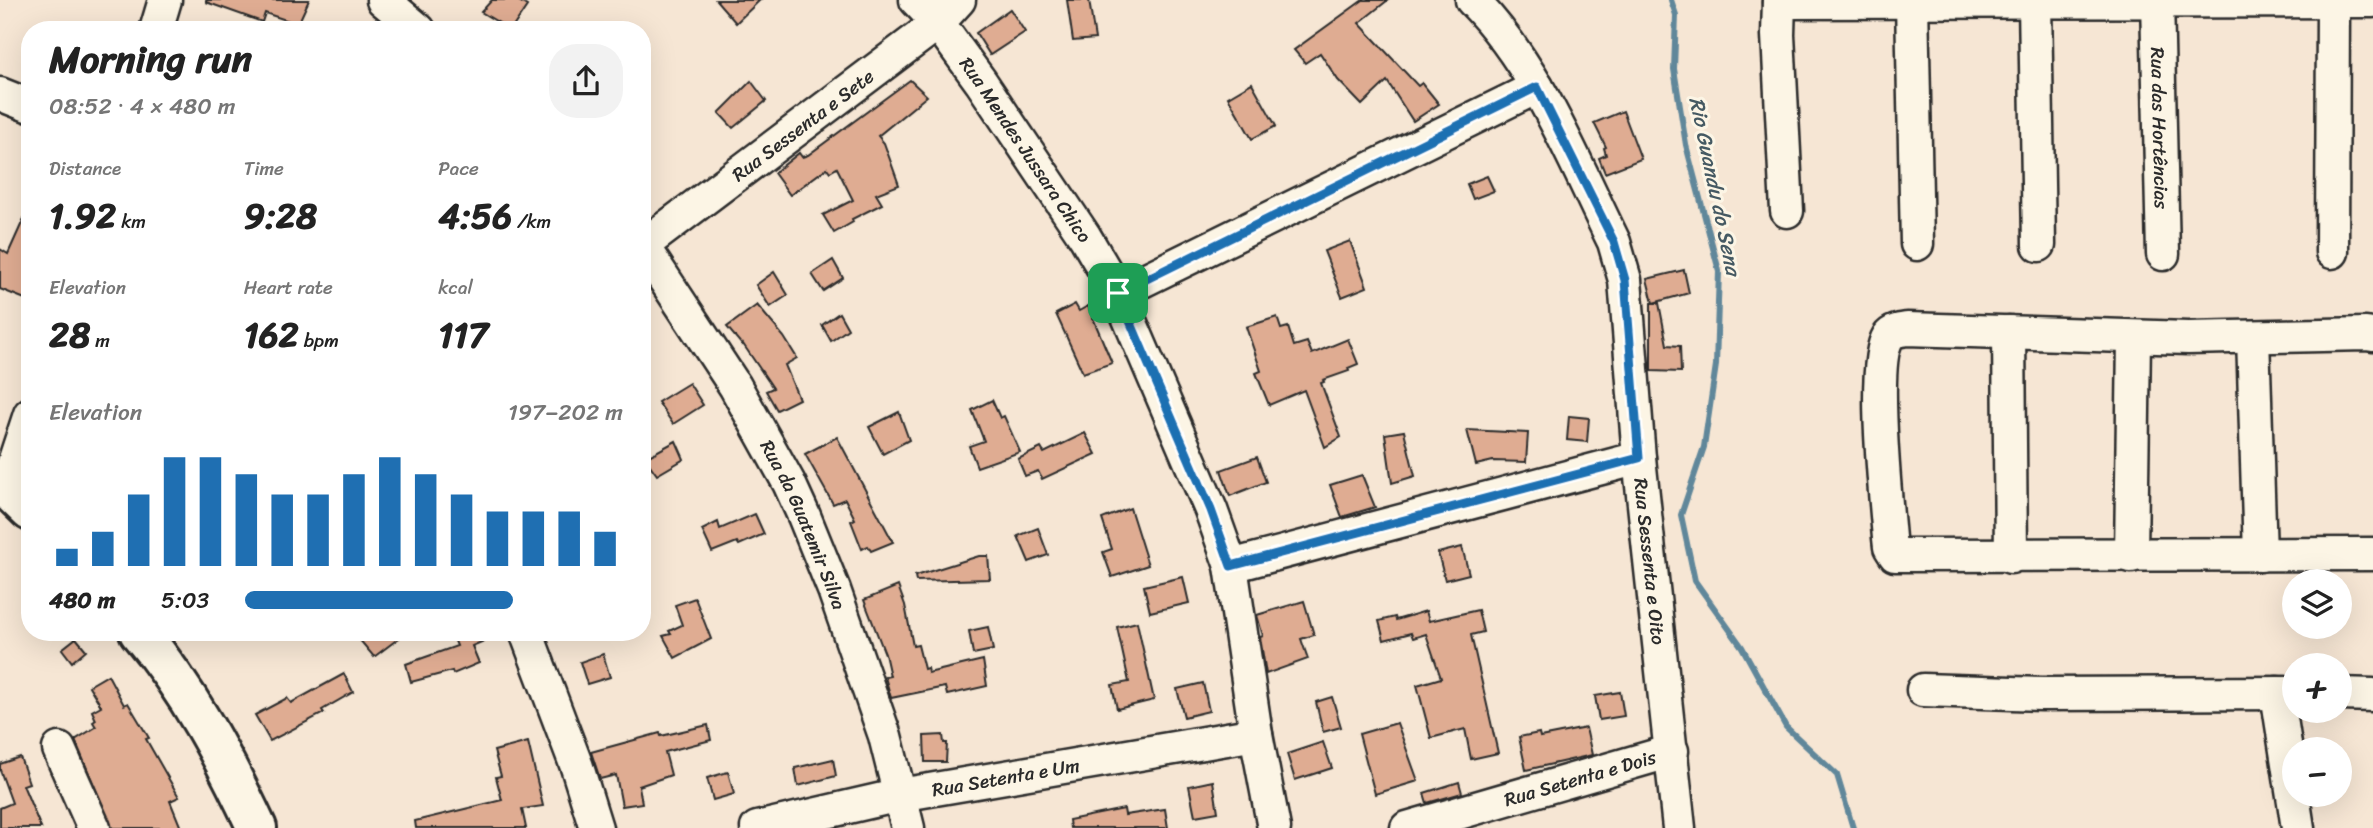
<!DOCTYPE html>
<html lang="en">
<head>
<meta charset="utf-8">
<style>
	body { margin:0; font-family:Sriracha,sans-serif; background:#f2f2f2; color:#222; height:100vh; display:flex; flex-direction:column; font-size:26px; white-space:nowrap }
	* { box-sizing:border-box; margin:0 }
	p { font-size:23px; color:#767676 }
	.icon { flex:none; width:38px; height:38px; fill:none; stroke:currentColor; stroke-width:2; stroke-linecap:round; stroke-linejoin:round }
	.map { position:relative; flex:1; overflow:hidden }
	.panel { position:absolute; left:21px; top:21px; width:630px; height:620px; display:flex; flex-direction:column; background:#fff; border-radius:28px; box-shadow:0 7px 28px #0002 }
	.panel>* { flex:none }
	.controls { position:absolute; left:2282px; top:569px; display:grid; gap:14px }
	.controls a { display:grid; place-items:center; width:70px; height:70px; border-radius:50%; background:#fff; box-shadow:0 7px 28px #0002; font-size:35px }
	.pin { position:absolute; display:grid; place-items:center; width:60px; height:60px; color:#fff; margin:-30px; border-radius:14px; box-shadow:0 4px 10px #0006 }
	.round { display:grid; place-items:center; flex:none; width:74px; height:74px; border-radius:28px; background:#f2f2f2 }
	.headline { display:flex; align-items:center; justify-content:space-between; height:119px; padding:0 28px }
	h1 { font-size:38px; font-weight:700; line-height:52px }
	.figures { display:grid; grid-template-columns:repeat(3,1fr); gap:10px; height:119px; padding:7px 28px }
	.figures div { display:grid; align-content:center }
	.figures b { font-size:35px; font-weight:700 }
	.figures small { font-size:19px; font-weight:400 }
	.figures p { font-size:19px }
	.chart { height:196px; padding:14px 28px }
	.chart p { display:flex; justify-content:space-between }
	.chart svg { width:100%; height:126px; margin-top:7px; stroke:#1f6fb2; stroke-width:6 }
	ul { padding:0 28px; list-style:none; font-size:23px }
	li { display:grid; grid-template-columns:112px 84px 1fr; align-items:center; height:52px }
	li i { height:18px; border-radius:9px; background:#1f6fb2 }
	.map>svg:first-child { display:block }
</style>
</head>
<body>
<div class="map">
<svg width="2373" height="828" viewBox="0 0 2373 828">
	<rect width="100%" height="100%" fill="#f6e6d4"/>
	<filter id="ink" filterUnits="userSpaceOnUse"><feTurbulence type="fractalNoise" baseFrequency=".0143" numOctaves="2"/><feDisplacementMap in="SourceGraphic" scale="14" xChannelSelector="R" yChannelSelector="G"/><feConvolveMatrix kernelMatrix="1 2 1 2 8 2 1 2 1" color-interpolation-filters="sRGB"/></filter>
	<g filter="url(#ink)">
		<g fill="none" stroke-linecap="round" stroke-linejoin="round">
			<path stroke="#60879a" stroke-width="6" d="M1671,0l5,15 -2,54 12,76 33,126 -3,94 -12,82 -23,68 14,66 47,66 44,80 51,48 16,53"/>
		</g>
		<g fill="#dfac92" stroke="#2b2b2b" stroke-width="2">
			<path d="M206,0h103l-11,24 -33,-11 -3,9 -56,-20z"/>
			<path d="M492,0h25l10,6 -16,24 -30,-18z"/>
			<path d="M716,0h44l-24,23z"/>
			<path d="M1067,0h22l6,39 -22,2z"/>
			<path d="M1363,0h25l-29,23 59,63 4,-3 17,21 -26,17 -26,-40 -25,24 -24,-25 -18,-27 -15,10 -11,-13z"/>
			<path d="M1010,9l15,23 -35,23 -14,-22z"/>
			<path d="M910,80l17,16 -49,40 6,7 15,42 -23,9 6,10 -30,15 1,3 -19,11 -11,-18 30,-15 -16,-32 -7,4 -3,-4 -37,27 -16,-22 25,-20 3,4 6,-2z"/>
			<path d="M751,81l15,20 -33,27 -14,-15z"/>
			<path d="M1252,83l24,43 -24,13 -24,-42z"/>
			<path d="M1623,111l18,48 -36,14 -6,-15 7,-3 -2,-7 2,-1 -12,-24z"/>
			<path d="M1487,176l7,15 -21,8 -6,-15z"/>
			<path d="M30,205v96l-30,-12v-40l8,5z"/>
			<path d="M1350,241l17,46 -25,10 -18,-46z"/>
			<path d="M833,260l10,18 -20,13 -11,-17z"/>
			<path d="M1684,270l5,23 -36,10 -6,-24z"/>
			<path d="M774,272l14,23 -18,12 -14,-22z"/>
			<path d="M1651,303h8l8,42 13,1 1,26 -30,-1z"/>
			<path d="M1075,304l4,7 9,-5 24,57 -29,10 -27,-59z"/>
			<path d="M757,305l27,32 13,21 -12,7 14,34 -22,11 -11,-19 7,-3 -30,-44 -1,1 -15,-18z"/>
			<path d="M839,313l9,16 -17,12 -9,-16z"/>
			<path d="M1277,317l4,12 7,-2 6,19 13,-4 5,12 36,-15 10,25 -10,4 1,3 -26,9 1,2 -3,1 20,54 -16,10 -21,-57 -35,15 -13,-32 5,-2 -15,-44z"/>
			<path d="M689,383l14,22 -30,19 -15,-22z"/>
			<path d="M992,400l8,18 4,-2 16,36 -43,15 -8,-21 15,-5 -12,-31z"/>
			<path d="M899,412l10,28 -26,14 -14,-27z"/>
			<path d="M1569,416l20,2 -2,24 -20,-2z"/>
			<path d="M1467,430l61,3 -2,29 -33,-1 -17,4z"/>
			<path d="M1404,431l11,45 -23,7 -7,-49z"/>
			<path d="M1085,433l11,21 -54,25 -4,-8 -13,5 -7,-17 23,-11 3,5z"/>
			<path d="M837,437l56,105 -22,9 -3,-5 -6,3 -11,-28 4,-2 -10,-20 -12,5 -28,-50z"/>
			<path d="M676,441l8,18 -27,16 -12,-17z"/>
			<path d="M1257,457l9,25 -36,14 -9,-26z"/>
			<path d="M1362,475l13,32 -33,10 -12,-32z"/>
			<path d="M1130,508l18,57 -36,12 -9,-25 9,-3 -10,-30z"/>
			<path d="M755,514l9,20 -25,11 -2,-3 -25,10 -10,-22 16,-8 2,7z"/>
			<path d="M1038,528l10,27 -19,7 -11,-26z"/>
			<path d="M1462,547l7,27 -24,6 -7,-27z"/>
			<path d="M979,556h9l2,23 -74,2 -1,-5z"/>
			<path d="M1183,577l6,26 -39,9 -6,-26z"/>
			<path d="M898,586l7,19 8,41 5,-1 6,24 3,-1 1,5 55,-13 4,26 -40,9 -2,-8 -54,11 -6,-21 5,-1 -5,-22 -21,-54z"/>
			<path d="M695,598l16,41 -36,19 -12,-22 8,-2 -2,-3 13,-6 -7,-20z"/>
			<path d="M1304,601l10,34 -13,4 7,20 -42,15 -6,-37 3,-1 -6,-21z"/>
			<path d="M1478,610l5,22 -12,3 27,118 -27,6 -6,-30 -34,9 -14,-53 24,-7 -15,-44 -13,4 -2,-5 -27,7 -5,-19 16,-4 1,3 30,-9 3,10z"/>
			<path d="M1137,622l17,78 -37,9 -5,-24 17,-3 -12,-55z"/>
			<path d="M988,627l5,23 -20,4 -4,-23z"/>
			<path d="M353,632h54l-33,25z"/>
			<path d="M465,632h40l-33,14 7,17 -26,11 -1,-3 -41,11 -5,-18 51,-18 -4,-10z"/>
			<path d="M76,638l10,12 -14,12 -10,-13z"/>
			<path d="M603,654l7,23 -23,7 -7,-22z"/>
			<path d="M344,674l9,18 -31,18 2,3 -54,28 -15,-26 32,-17 4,5z"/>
			<path d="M108,675l16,30 4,-2 21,35 -3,1 33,58 -9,4 11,27h-69l-37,-88 21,-13 -3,-5 3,-2 -4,-9 9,-5 -12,-20z"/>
			<path d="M1203,683l6,28 -25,6 -7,-28z"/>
			<path d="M1620,692l4,24 -25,4 -4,-24z"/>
			<path d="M1332,697l9,30 -18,5 -7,-30z"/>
			<path d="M1397,723l21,58 -43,13 -16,-60z"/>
			<path d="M708,725l3,15 -46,12 6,23 -32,11 3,17 -20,3 -6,-31 -16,4 -9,-27 69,-19 1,3z"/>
			<path d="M1586,728l6,27 -66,15 -7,-33 20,-4 1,4z"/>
			<path d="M943,735l1,8h3l-1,19h-21l-1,-26z"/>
			<path d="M528,742l15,64 -21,3 4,19h-110l-1,-7 87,-21 -6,-23 5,-1 -7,-25z"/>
			<path d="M1323,742l9,26 -37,12 -8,-26z"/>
			<path d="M20,757l9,26 -6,2 18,43h-41v-20l12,-5 -12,-33v-6z"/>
			<path d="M833,759l3,17 -38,10 -3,-18z"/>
			<path d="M728,772l6,22 -21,6 -6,-22z"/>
			<path d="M1213,781l5,31 -23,4 -6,-30z"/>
			<path d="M1459,782l3,11 -35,10 -3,-10z"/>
			<path d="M1124,809l1,6 40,-6 3,19h-98l-1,-8z"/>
		</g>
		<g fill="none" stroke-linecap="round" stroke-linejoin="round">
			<g stroke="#2b2b2b" stroke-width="37">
				<g id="minor">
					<path d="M383,0l36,30"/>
					<path id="s1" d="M916,0l22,23 43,59 104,155 33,56 93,217 20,56 25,168 18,94"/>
					<path id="s2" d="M1472,0c66,67 101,159 142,242l11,38 14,178 40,370"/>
					<path d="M1779,0l-1,35 9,176"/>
					<path id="s3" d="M2157,0l6,254"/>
					<path d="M1779,2l594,-1"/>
					<path d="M1912,2l5,242"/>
					<path d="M2035,2l4,243"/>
					<path d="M156,30l9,-30"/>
					<path d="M0,94l30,12"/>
					<path id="s4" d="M642,245l93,141 54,97 15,33 30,74 51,146 23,92"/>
					<path id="s5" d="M642,246l296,-223 21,-23"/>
					<path d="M2332,252l1,-252"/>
					<path d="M1118,293l419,-206"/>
					<path d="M2009,332l2,225"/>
					<path d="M2373,335l-7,-1 -178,4 -281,-9c-7,1 -15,2 -19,8 -17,27 -2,164 1,201l1,9 5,8 478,-1"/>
					<path d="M2253,337l7,218"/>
					<path d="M6,487l24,-73"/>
					<path d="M2131,556l3,-219"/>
					<path d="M1231,566l408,-108"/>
					<path d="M526,632l51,135 19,61"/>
					<path d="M1923,690l119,4 252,-1"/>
					<path d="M2277,693l21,135"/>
					<path d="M2340,694l33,1"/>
					<path d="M59,749l35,79"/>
					<path id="s6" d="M757,828l143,-33 356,-61"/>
					<path id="s7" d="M1407,828l265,-77"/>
				</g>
			</g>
			<g stroke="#2b2b2b" stroke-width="44">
				<g id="major">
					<path d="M0,482l30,29"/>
					<path d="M139,632c50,59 85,126 118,196"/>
				</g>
			</g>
			<use href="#minor" stroke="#fcf5e5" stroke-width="32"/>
			<use href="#major" stroke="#fcf5e5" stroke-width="38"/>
		</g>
	</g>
	<g fill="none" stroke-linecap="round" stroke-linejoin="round" filter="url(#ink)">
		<g stroke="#fff" stroke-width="14">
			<path id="route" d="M1537,87l77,155 11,38 14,178 -408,108 -20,-56 -93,-217z"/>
		</g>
		<use href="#route" stroke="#1f6fb2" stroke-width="9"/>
	</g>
	<g text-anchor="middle" stroke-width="6" stroke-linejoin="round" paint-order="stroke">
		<g font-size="19" fill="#2b2b2b" stroke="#fcf5e5">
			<text dy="7" stroke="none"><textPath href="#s5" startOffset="201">Rua Sessenta e Sete</textPath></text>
			<text dy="7" stroke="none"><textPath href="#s3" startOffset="128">Rua das Hortências</textPath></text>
			<text dy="7" stroke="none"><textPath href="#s1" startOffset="186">Rua Mendes Jussara Chico</textPath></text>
			<text dy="7" stroke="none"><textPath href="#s4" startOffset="324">Rua da Guatemir Silva</textPath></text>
			<text dy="7" stroke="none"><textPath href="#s2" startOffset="604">Rua Sessenta e Oito</textPath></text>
			<text dy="7" stroke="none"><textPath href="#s6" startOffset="254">Rua Setenta e Um</textPath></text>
			<text dy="7" stroke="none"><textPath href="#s7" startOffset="180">Rua Setenta e Dois</textPath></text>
		</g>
		<g font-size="21" font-style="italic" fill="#455962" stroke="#fcf5e5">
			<text transform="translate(1715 186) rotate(78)" y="7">Rio Guandu do Sena</text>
		</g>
	</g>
</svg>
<div class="controls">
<a><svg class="icon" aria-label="layers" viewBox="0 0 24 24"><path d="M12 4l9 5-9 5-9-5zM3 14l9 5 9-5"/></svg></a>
<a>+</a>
<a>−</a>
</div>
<div class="pin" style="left:1118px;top:293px;background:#1e9e55"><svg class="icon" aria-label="arrive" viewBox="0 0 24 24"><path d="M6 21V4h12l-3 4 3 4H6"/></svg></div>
<section class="panel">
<div class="headline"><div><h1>Morning run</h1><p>08:52 · 4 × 480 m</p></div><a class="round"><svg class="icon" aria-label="share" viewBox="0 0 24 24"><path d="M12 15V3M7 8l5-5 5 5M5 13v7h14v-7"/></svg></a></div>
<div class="figures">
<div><p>Distance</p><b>1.92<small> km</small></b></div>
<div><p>Time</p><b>9:28</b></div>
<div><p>Pace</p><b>4:56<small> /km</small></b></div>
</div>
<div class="figures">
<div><p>Elevation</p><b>28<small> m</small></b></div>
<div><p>Heart rate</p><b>162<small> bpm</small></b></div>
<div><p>kcal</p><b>117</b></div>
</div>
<div class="chart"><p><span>Elevation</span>197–202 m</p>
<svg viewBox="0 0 160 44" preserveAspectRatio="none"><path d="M5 44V38M15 44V32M25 44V19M35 44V6M45 44V6M55 44V12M65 44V19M75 44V19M85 44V12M95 44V6M105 44V12M115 44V19M125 44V25M135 44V25M145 44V25M155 44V32"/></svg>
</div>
<ul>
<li><b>480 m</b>5:03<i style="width:71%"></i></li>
</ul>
</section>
</div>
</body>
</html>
